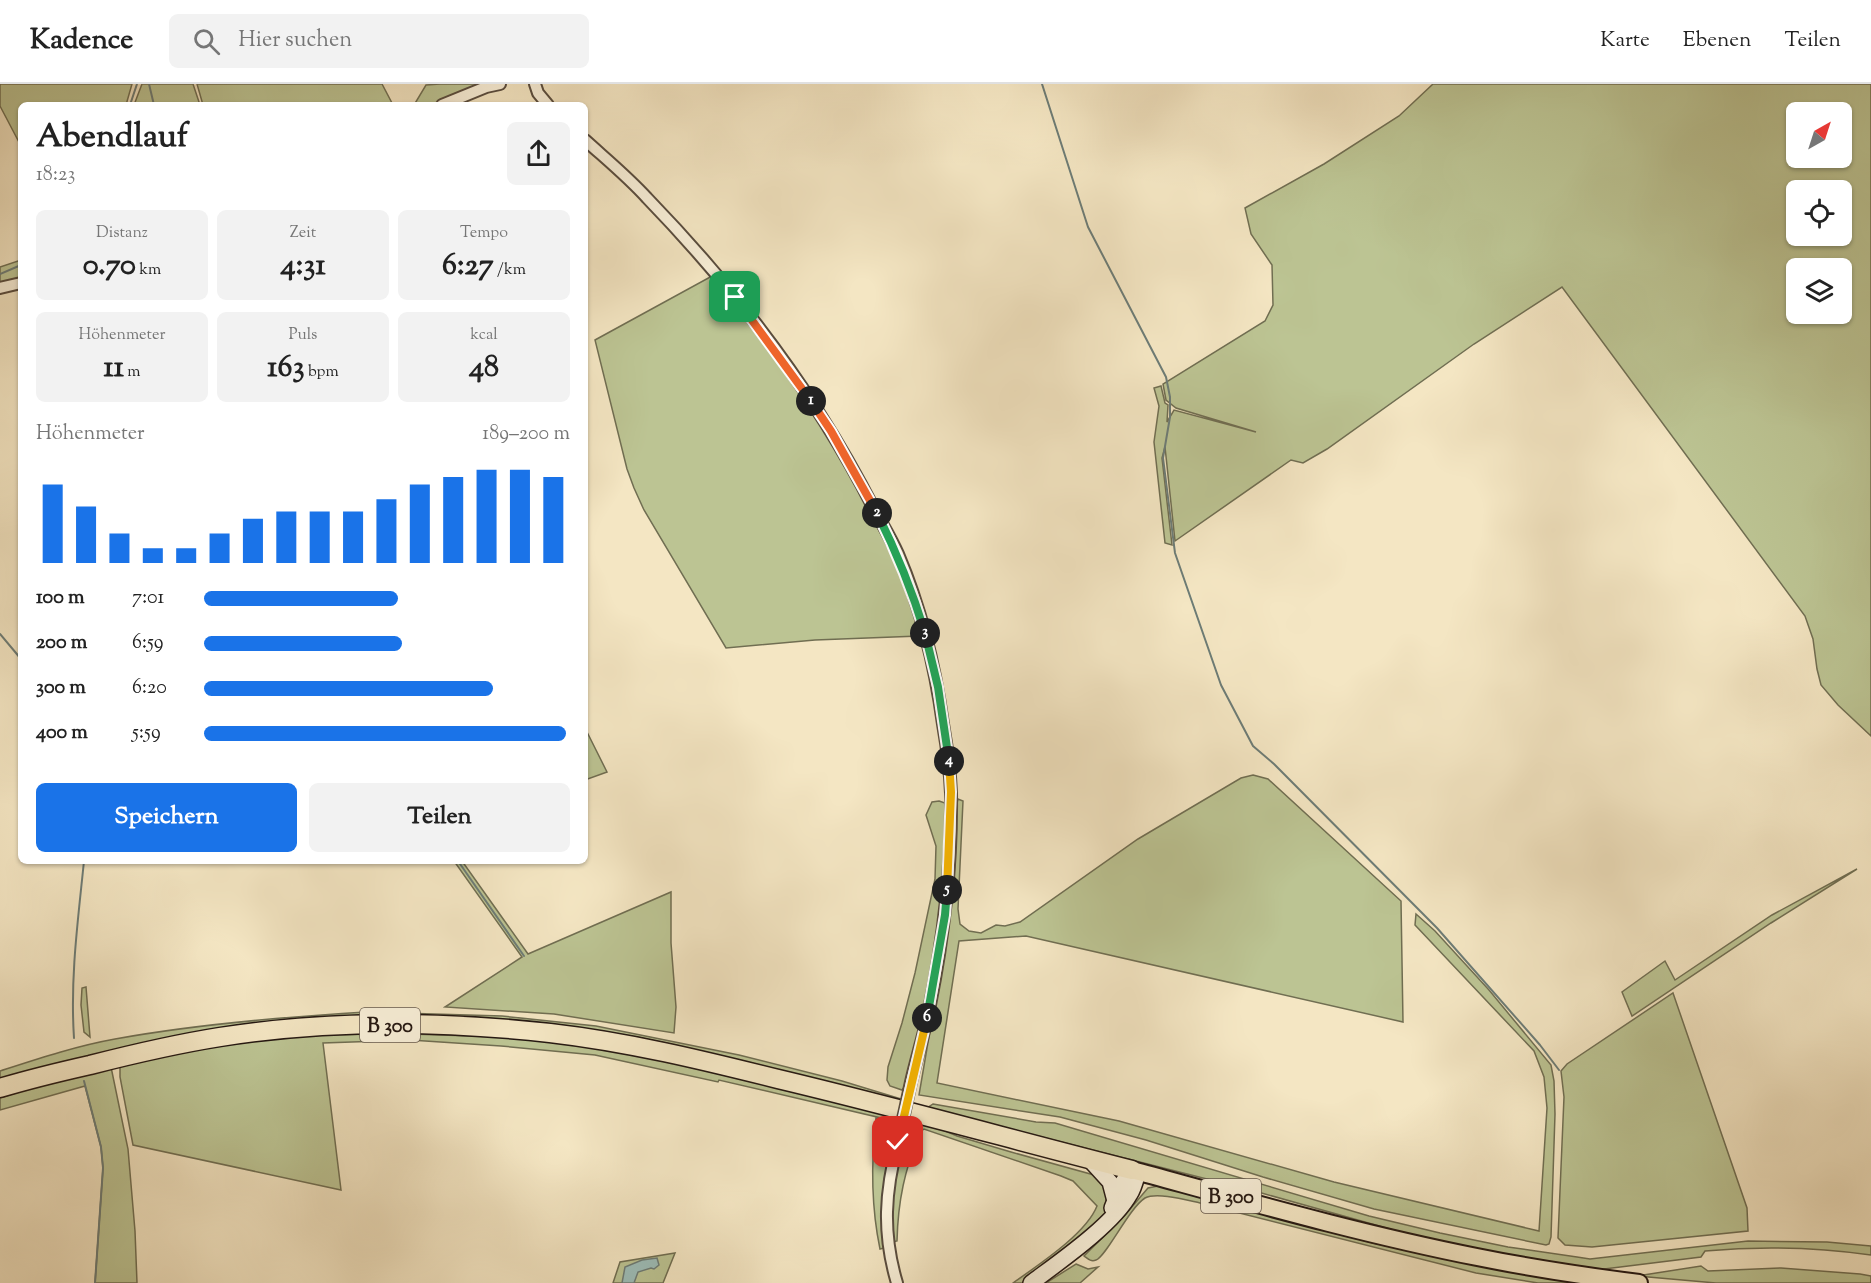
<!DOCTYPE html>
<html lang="de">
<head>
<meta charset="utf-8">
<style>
	body { margin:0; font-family:"Sorts Mill Goudy",serif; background:#f2f2f2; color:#222; height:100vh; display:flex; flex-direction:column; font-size:22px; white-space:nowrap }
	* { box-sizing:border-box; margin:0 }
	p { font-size:20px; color:#767676 }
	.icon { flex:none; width:33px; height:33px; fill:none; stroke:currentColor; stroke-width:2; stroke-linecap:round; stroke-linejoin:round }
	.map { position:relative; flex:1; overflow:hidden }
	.details { position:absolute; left:18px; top:18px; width:570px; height:762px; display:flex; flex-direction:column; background:#fff; border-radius:9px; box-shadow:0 2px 4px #0004 }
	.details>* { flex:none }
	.needle { width:39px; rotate:39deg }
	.controls { position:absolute; left:1786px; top:18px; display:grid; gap:12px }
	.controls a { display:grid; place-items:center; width:66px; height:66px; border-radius:9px; background:#fff; box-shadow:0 2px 4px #0004; font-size:30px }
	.pin { position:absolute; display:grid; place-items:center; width:51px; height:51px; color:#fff; margin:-26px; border-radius:12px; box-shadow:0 3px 9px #0006 }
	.km { position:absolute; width:30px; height:30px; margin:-15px; border-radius:50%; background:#222; color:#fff; font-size:16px; line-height:30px; text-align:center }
	.round { display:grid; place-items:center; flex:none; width:63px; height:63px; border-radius:9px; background:#f2f2f2 }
	.head { display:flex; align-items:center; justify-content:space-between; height:102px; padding:0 18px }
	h1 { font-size:33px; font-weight:700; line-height:45px }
	.figures { display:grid; grid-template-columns:repeat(3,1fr); gap:9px; height:102px; padding:6px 18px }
	.figures div { display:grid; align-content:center; border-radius:9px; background:#f2f2f2; text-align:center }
	.figures b { font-size:30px; font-weight:700 }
	.figures small { font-size:16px; font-weight:400 }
	.figures p { font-size:16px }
	.chart { height:168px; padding:12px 18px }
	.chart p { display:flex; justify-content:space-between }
	.chart svg { width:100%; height:108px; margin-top:6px; stroke:#1a73e8; stroke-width:6 }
	.cta { display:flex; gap:12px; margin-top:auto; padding:12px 18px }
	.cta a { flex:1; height:69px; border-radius:9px; background:#1a73e8; color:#fff; font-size:24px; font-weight:700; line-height:69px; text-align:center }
	.cta a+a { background:#f2f2f2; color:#222 }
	ul { padding:0 18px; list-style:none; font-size:20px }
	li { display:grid; grid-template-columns:96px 72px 1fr; align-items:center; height:45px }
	li i { height:15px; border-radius:8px; background:#1a73e8 }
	header { display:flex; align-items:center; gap:36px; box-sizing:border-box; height:84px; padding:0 30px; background:#fff; border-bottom:2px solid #e0e0e0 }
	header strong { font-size:28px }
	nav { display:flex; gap:33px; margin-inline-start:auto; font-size:21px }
	.search { width:420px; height:54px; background:#f2f2f2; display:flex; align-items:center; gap:15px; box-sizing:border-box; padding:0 21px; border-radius:9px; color:#767676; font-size:22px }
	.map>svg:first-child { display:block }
</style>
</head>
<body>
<header>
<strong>Kadence</strong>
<div class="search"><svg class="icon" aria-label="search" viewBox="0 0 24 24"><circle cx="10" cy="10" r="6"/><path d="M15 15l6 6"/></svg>Hier suchen</div>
<nav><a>Karte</a><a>Ebenen</a><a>Teilen</a></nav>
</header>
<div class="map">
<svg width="1871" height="1199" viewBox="0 0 1871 1199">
	<rect width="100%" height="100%" fill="#f4e6c3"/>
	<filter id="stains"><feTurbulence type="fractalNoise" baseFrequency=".00333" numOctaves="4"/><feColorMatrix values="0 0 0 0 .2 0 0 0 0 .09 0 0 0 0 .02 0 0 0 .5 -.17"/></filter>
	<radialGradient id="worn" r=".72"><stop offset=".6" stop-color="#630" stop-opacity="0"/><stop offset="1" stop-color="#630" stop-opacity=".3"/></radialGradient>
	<g fill="#bcc493" stroke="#706e52" stroke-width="1.5" fill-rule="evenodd">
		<path d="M0,0h132l-6,21h-105v41l-21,-40z"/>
		<path d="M142,0h51l7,21h-66z"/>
		<path d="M197,0h185l11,21h-190z"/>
		<path d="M440,0h44l-32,12 -18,9h-20l12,-20z"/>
		<path d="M1433,0h438v652l-33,-31 -17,-20 -4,-16 -4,-30 -8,-23 -243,-329 -88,57 -147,105 -24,14 -12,-3 -116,81 -10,-94 -3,11 10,87 -7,-2 -11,-101 5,-36 -5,-18 7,-2 4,17 3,2 -1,17 7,-12 82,22 -80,-24 -10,-8 -3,-16 102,-63 8,-16 -1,-40 -21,-31 -6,-26 79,-44 75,-48zM1842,28v46h-45v-46zM1842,106v46h-45v-46zM1797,184h45v46h-45z"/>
		<path d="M21,176v19l-21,6v-18z"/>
		<path d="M712,192l66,87 50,73 31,55 33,65 19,43 8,37 -104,4 -89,8 -82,-138 -10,-22 -7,-19 -32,-129z"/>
		<path d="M585,644l22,44 -22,8z"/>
		<path d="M1253,691l15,4 133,122 2,121 -377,-86 -67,5 -22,142 182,38 215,61 205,49 8,-123 -3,-31 -10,-26 -119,-126 1,-11 19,17 54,59 62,75 3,16 1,33 -4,123 -2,7 -3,1 -172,-36 -111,-32 -117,-37 -86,-23 -141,-22 31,-181 5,-49 1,-58 2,-8 5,2 -5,108 2,15 9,7 12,2 15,-8 9,1 15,-4 118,-83 103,-61z"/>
		<path d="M939,717l6,2 2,7 -1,45 -6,59 -6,36 -7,54 -22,82 -3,4 -12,-4 -3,-6 1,-13 14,-44 13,-50 20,-94 1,-33 -10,-31 6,-13z"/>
		<path d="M454,777h8l66,93 143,-62v51l5,64 -2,26 -120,-19 -109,-7 77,-50z"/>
		<path d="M1857,785l-86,54 -139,93 -10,-24 43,-31 10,19 97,-65z"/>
		<path d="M86,903l4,50 -6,-5 -3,-27 1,-17z"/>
		<path d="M1673,909l74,215 1,23 -156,16 -27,-2 -7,-7 6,-141 -3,-26 6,-7z"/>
		<path d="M366,928l136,4 94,10 143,29 103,26 59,18 -1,2 -164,-40 -372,-41 -364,63v-12c37,-12 76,-25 115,-32 83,-15 167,-22 251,-27z"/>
		<path d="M410,950l92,3 46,4 92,14 252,60 -2,5 -171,-40 -1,2 -123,-27 -94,-9 -91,-6 -87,3 18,147 -208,-45 -13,-68v-12c49,-11 98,-21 148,-26 47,-5 95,-5 142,-5z"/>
		<path d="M111,983l17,82 7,82 2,52h-42l8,-115 -2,-21 -16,-61 -85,24v-12l40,-13z"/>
		<path d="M933,1020l103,18 19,1 314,93 71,17 68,14 69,10 13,2 158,-18 79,1 44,4v9c-56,-8 -111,-9 -166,-4l-4,6 -105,13 -27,-3 -133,-25 -178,-50 -331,-84z"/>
		<path d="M876,1034l13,4 2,17 -9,58 2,51 -4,1c-9,-43 -9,-87 -4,-131z"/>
		<path d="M913,1038l16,2 28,12 54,16 83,23 17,16 -4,21 -11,14 -72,57h-11c25,-18 73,-49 84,-77l-24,-25 -12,-5 -137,-47 -5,4c-14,38 -21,66 -22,108l-5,1 -1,-43 4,-24z"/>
		<path d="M1158,1102l20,4 195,53 80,17 124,23h-39l-62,-10 -276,-70c-14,-3 -43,-11 -55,-5 -16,10 -39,59 -49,62 -5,2 -8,-1 -12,-4l41,-41 23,-27z"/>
		<path d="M675,1169l-12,30h-50l7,-21z"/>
		<path d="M1076,1180l12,5 10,-2 -18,16h-34z"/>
		<path d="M1701,1182l7,5 73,-3 79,6 11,2v7h-155l-79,-7z"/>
	</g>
	<path fill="#9dbeb9" stroke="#6d7c76" stroke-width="1.5" d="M657,1174l2,7 -5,4 -3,-1 -13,4 -4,11h-12l3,-16 17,-7z"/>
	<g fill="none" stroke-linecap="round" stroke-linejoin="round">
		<g stroke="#6d7c76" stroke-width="2">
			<path d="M149,0l5,21"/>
			<path d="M1042,0l46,143 78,150 4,20v20l-7,41 12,95 46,132 32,61 21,18 163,164 103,117 19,25"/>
			<path d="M130,21l7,-21"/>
			<path d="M0,190l21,-9"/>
			<path d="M0,550l21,25"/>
			<path d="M458,777l66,95"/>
			<path d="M74,954c-4,-60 4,-118 10,-177"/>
			<path d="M84,997l17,66 2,21 -8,115"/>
		</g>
		<g stroke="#594c3e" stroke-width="14">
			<g id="minor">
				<path d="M535,0l3,9 10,12"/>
				<path d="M442,21l44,-18 14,-3"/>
				<path d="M585,56c21,19 43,37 62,58 89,92 168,195 226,309 8,15 18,31 25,47 23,54 37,112 45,170 4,23 7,45 8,69 1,70 -7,142 -21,212 -5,26 -13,51 -19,77"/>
				<path d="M0,204l21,-5"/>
				<path d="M897,1199c-15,-50 -12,-92 1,-141"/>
			</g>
		</g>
		<g stroke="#251812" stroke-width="18">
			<g id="secondary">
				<path d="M1089,1075l21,23 5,19"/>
				<path d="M1112,1124l10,-25 10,-13"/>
				<path d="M1031,1199c28,-21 82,-58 99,-89 4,-6 6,-15 8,-22"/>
			</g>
		</g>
		<g stroke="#251812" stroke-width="20">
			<path id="primary" d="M1132,1086c114,31 229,64 345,87 54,11 108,19 162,26"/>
		</g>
		<g stroke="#251812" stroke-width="21">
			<path id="trunk" d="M0,1004c30,-9 59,-16 90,-23 43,-11 86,-21 130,-28 108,-17 222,-16 330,-4 78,9 152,27 228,46 118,28 236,61 354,91"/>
		</g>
		<use href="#minor" stroke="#f8efd8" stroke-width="10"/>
		<use href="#secondary" stroke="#f8efd8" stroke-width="15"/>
		<use href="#primary" stroke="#f4e6c3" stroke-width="16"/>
		<use href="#trunk" stroke="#f4e6c3" stroke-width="18"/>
		<g stroke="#594c3e" stroke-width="14" stroke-linecap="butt">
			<path id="minor-bridge" d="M898,1058l13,-60"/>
		</g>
		<use href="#minor-bridge" stroke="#f8efd8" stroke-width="10"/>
	</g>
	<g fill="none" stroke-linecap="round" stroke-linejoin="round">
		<g stroke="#fff" stroke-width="12">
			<path id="split-1" d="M735,213l76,104"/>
		</g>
		<g stroke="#fff" stroke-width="12">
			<path id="split-2" d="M811,317l20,30 46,82"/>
		</g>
		<g stroke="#fff" stroke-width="12">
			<path id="split-3" d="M877,429c20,40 35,77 48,120"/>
		</g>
		<g stroke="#fff" stroke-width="12">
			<path id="split-4" d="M925,549l13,54 11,74"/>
		</g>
		<g stroke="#fff" stroke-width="12">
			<path id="split-5" d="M947,806l4,-98 -2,-31"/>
		</g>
		<g stroke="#fff" stroke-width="12">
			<path id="split-6" d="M927,934l18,-103 2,-25"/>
		</g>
		<g stroke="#fff" stroke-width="12">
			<path id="split-7" d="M898,1058l29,-124"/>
		</g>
		<use href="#split-1" stroke="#f0652b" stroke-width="8"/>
		<use href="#split-2" stroke="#f0652b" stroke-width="8"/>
		<use href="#split-3" stroke="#22a559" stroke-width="8"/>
		<use href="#split-4" stroke="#22a559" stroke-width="8"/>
		<use href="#split-5" stroke="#f5b400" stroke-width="8"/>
		<use href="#split-6" stroke="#22a559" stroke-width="8"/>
		<use href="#split-7" stroke="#f5b400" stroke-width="8"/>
	</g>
	<g text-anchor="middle" stroke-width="4.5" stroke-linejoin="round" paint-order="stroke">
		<g fill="#f8efd8" stroke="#64584d" stroke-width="1.5">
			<rect x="360" y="924" width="60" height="34" rx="4.5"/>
			<rect x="1201" y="1095" width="60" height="34" rx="4.5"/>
		</g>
		<g font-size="20" font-weight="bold" fill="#251812">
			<text x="390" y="948">B 300</text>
			<text x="1231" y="1119">B 300</text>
		</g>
	</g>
	<rect width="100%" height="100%" filter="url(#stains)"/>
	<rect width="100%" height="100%" fill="url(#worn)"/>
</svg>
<div class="controls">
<a><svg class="needle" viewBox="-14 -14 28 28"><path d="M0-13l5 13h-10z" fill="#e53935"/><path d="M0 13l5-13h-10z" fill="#767676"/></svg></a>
<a><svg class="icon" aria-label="locate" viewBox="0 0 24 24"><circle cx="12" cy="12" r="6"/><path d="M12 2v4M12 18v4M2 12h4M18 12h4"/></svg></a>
<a><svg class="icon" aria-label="layers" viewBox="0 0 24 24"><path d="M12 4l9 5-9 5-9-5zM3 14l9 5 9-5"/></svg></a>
</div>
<div class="pin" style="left:735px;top:213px;background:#1e9e55"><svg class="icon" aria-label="arrive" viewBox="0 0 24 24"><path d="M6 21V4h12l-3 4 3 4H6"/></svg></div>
<div class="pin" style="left:898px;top:1058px;background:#d93025"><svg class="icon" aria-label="check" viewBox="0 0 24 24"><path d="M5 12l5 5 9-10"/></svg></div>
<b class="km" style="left:811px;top:317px">1</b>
<b class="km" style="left:877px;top:429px">2</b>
<b class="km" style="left:925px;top:549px">3</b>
<b class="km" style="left:949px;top:677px">4</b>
<b class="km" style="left:947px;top:806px">5</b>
<b class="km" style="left:927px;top:934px">6</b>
<section class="details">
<div class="head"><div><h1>Abendlauf</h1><p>18:23</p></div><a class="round"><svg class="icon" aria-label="share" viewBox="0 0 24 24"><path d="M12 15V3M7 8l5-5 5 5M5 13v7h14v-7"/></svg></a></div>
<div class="figures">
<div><p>Distanz</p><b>0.70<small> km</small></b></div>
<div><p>Zeit</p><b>4:31</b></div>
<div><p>Tempo</p><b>6:27<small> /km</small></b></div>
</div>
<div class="figures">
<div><p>Höhenmeter</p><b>11<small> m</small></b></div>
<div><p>Puls</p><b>163<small> bpm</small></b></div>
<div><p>kcal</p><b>48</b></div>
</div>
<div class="chart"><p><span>Höhenmeter</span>189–200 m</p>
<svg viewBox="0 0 160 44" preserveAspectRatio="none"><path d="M5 44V12M15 44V21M25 44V32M35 44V38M45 44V38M55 44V32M65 44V26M75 44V23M85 44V23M95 44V23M105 44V18M115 44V12M125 44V9M135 44V6M145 44V6M155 44V9"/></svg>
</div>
<ul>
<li><b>100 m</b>7:01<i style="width:53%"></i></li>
<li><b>200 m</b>6:59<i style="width:54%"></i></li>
<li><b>300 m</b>6:20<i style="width:79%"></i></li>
<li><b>400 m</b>5:59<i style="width:99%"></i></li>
</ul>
<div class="cta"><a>Speichern</a><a>Teilen</a></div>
</section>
</div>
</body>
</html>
